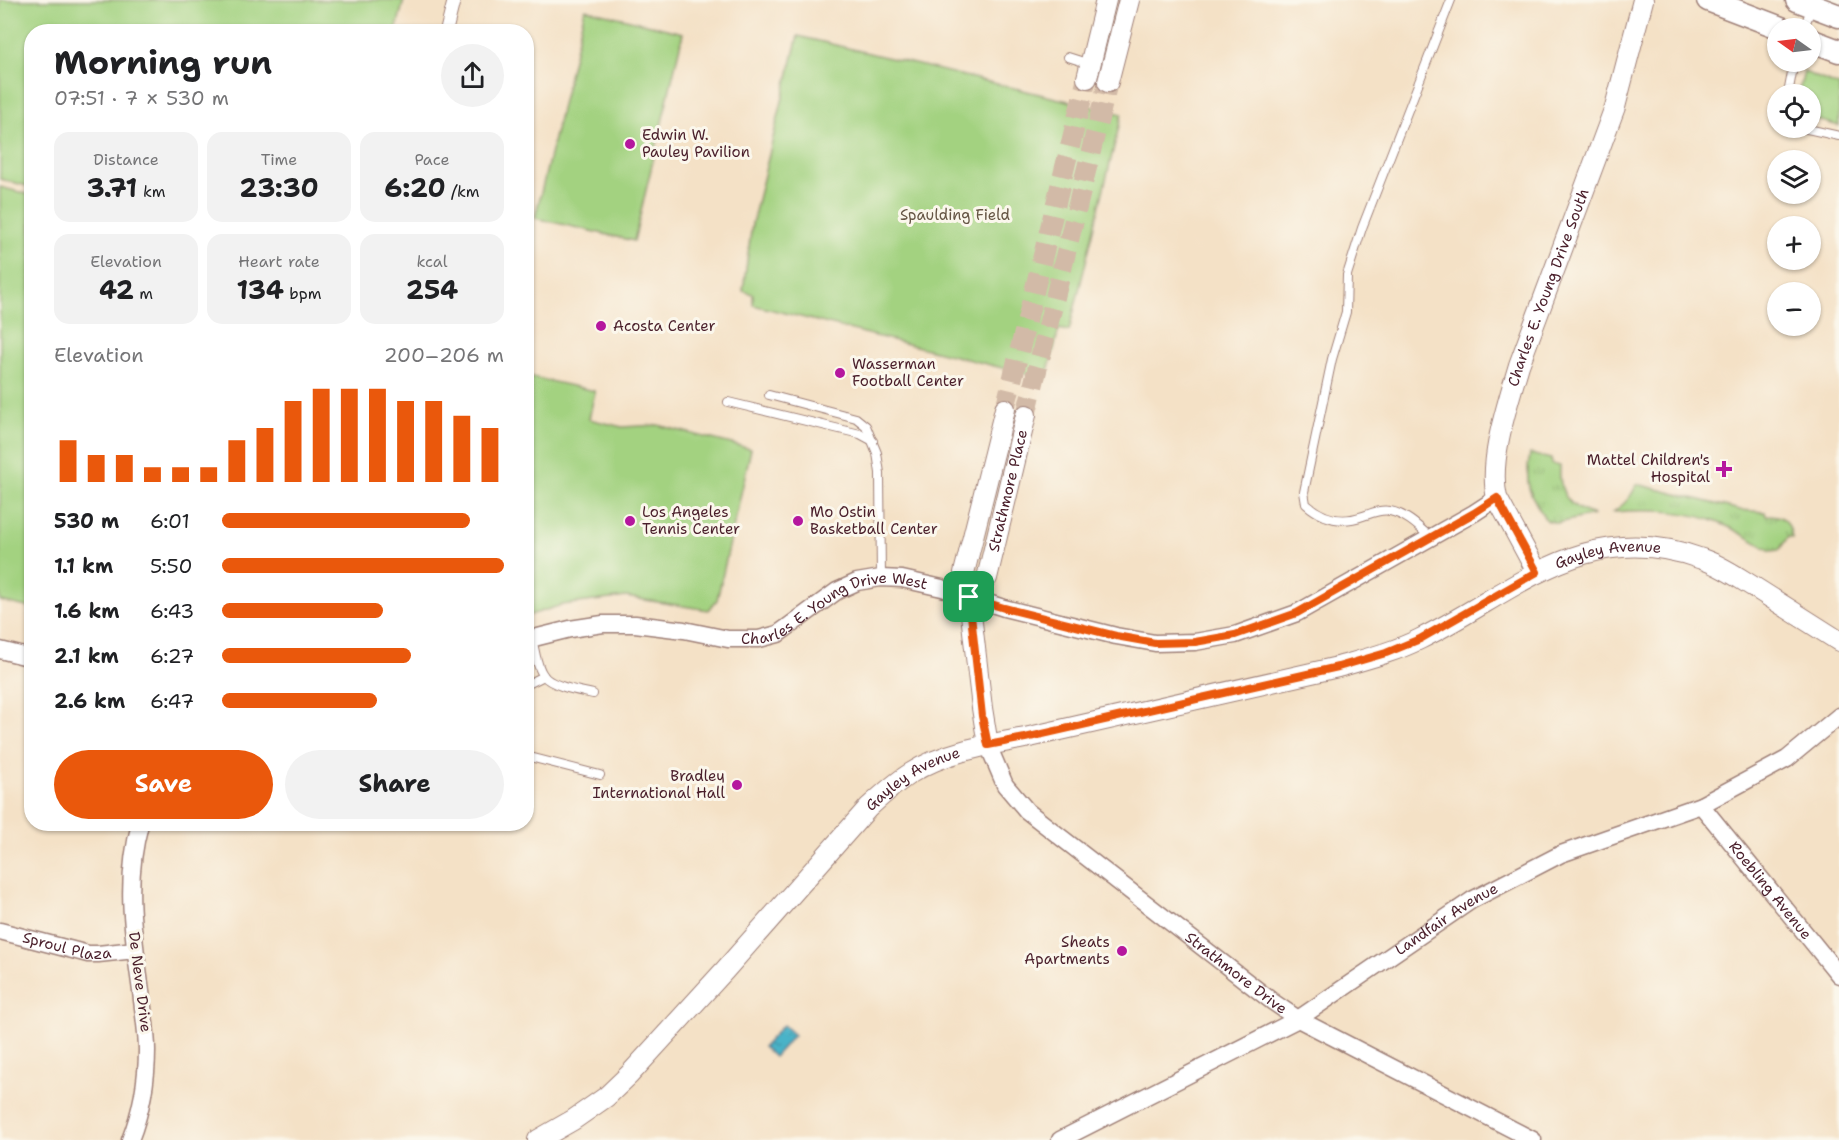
<!DOCTYPE html>
<html lang="en">
<head>
<meta charset="utf-8">
<style>
	body { margin:0; font-family:"Shantell Sans",sans-serif; background:#f2f2f2; color:#202124; height:100vh; display:flex; flex-direction:column; font-size:22px; white-space:nowrap }
	* { box-sizing:border-box; margin:0 }
	p { font-size:20px; color:#757577 }
	.icon { flex:none; width:33px; height:33px; fill:none; stroke:currentColor; stroke-width:2; stroke-linecap:round; stroke-linejoin:round }
	.map { position:relative; flex:1; overflow:hidden }
	.details { position:absolute; left:24px; top:24px; width:510px; height:807px; display:flex; flex-direction:column; background:#fff; border-radius:24px; box-shadow:0 2px 4px #0004 }
	.details>* { flex:none }
	.needle { width:39px; rotate:284deg }
	.tools { position:absolute; left:1767px; top:18px; display:grid; gap:12px }
	.tools a { display:grid; place-items:center; width:54px; height:54px; border-radius:50%; background:#fff; box-shadow:0 2px 4px #0004; font-size:30px }
	.pin { position:absolute; display:grid; place-items:center; width:51px; height:51px; color:#fff; margin:-26px; border-radius:12px; box-shadow:0 3px 9px #0006 }
	.round { display:grid; place-items:center; flex:none; width:63px; height:63px; border-radius:32px; background:#f2f2f2 }
	.overview { display:flex; align-items:center; justify-content:space-between; height:102px; padding:0 30px }
	h1 { font-size:33px; font-weight:700; line-height:45px }
	.metrics { display:grid; grid-template-columns:repeat(3,1fr); gap:9px; height:102px; padding:6px 30px }
	.metrics div { display:grid; align-content:center; border-radius:15px; background:#f2f2f2; text-align:center }
	.metrics b { font-size:26px; font-weight:700 }
	.metrics small { font-size:16px; font-weight:400 }
	.metrics p { font-size:16px }
	.chart { height:168px; padding:12px 30px }
	.chart p { display:flex; justify-content:space-between }
	.chart svg { width:100%; height:108px; margin-top:6px; stroke:#ea580c; stroke-width:6 }
	.button { display:flex; gap:12px; margin-top:auto; padding:12px 30px }
	.button a { flex:1; height:69px; border-radius:36px; background:#ea580c; color:#fff; font-size:24px; font-weight:700; line-height:69px; text-align:center }
	.button a+a { background:#f2f2f2; color:#202124 }
	ul { padding:0 30px; list-style:none; font-size:20px }
	li { display:grid; grid-template-columns:96px 72px 1fr; align-items:center; height:45px }
	li i { height:15px; border-radius:8px; background:#ea580c }
	.map>svg:first-child { display:block }
</style>
</head>
<body>
<div class="map">
<svg width="1839" height="1140" viewBox="0 0 1839 1140">
	<defs>
		<pattern id="grass-tufts" width="24" height="20" patternUnits="userSpaceOnUse" patternTransform="scale(1.5)"><rect width="24" height="20" fill="#a3d280"/><path d="M3 7l-1-3M5 7V3M7 7l1-3M15 17l-1-3M17 17v-4M19 17l1-3" fill="none" stroke="#8eb46f"/></pattern>
		<pattern id="water-ripples" width="26" height="14" patternUnits="userSpaceOnUse" patternTransform="scale(1.5)"><rect width="26" height="14" fill="#4ab3c8"/><path d="M2 4q2-2 4 0t4 0M15 11q2-2 4 0t4 0" fill="none" stroke="#4091a3"/></pattern>
	</defs>
	<rect width="100%" height="100%" fill="#fbf7ec"/>
	<filter id="ink" filterUnits="userSpaceOnUse"><feTurbulence type="fractalNoise" baseFrequency=".0167" numOctaves="2"/><feDisplacementMap in="SourceGraphic" scale="12" xChannelSelector="R" yChannelSelector="G"/><feConvolveMatrix kernelMatrix="1 2 1 2 8 2 1 2 1" color-interpolation-filters="sRGB"/></filter>
	<filter id="wash" filterUnits="userSpaceOnUse"><feTurbulence type="fractalNoise" baseFrequency=".008" numOctaves="4" result="noise"/><feDisplacementMap in="SourceGraphic" scale="24" xChannelSelector="R" yChannelSelector="G"/><feGaussianBlur stdDeviation="1.35" result="paint"/><feColorMatrix in="noise" values="0 0 0 0 0 0 0 0 0 0 0 0 0 0 0 0 0 1.4 0 .05"/><feComposite in="paint" operator="in"/></filter>
	<g filter="url(#wash)">
		<rect width="100%" height="100%" fill="#f4e1c6"/>
		<g fill="url(#grass-tufts)" stroke="#767856" stroke-width="1.5">
			<path d="M1530,454l21,5 1,5 8,2c-2,26 8,42 34,49l-37,8 -11,-3c-17,-27 -22,-34 -16,-66z"/>
			<path d="M1637,484l103,26 25,2 1,3c18,0 23,5 26,23l-4,-1 -9,13 -8,1c-16,-9 -32,-20 -49,-27 -35,-14 -71,-15 -109,-12 12,-8 18,-15 24,-28z"/>
		</g>
		<g fill="#a3d280" stroke="#767856" stroke-width="1.5">
			<path d="M0,0h404l-8,31 -364,1 -1,155 -31,-8z"/>
			<path d="M585,9l98,24 -49,208 -99,-23z"/>
			<path d="M798,36l324,78 -53,217 -10,-2 -13,50 -293,-74v-11l-10,-3 9,-67z"/>
			<path d="M1804,72l35,14v40l-28,-8 -1,-24h-12z"/>
			<path d="M0,187l31,8v413l-31,-7z"/>
			<path d="M527,376l68,15 -6,28 33,8 36,-2 93,24 -34,151 -9,10 -82,-13 -64,8 -35,11z"/>
		</g>
		<path fill="url(#water-ripples)" stroke="#4a697a" stroke-width="1.5" d="M783,1025l11,10 -20,22 -11,-10z"/>
	</g>
	<g filter="url(#ink)">
		<g fill="none" stroke-linecap="round" stroke-linejoin="round">
			<g stroke="#d2baa7" stroke-width="20" stroke-dasharray="20 10" stroke-linecap="butt">
				<path d="M1005,409l82,-331"/>
				<path d="M1026,415l82,-333"/>
			</g>
			<g stroke="#9f8078" stroke-width="10">
				<g id="service">
					<path d="M1804,28l8,-22"/>
					<path d="M1068,57l22,7"/>
					<path d="M1788,94l6,-32"/>
					<path d="M1803,128l36,8"/>
					<path d="M769,395l87,23 10,8 11,27 3,20 1,105"/>
					<path d="M728,402l132,32 13,7"/>
					<path d="M1430,537c-11,-10 -24,-23 -40,-26 -9,-2 -18,2 -27,5 -22,8 -40,3 -57,-12l-2,-12 28,-133 14,-47 1,-37 15,-47 89,-228"/>
					<path d="M532,638c3,12 4,28 12,38 7,10 36,15 49,18"/>
					<path d="M526,685l18,-9"/>
					<path d="M526,756l74,19"/>
				</g>
			</g>
			<g stroke="#9f8078" stroke-width="14">
				<path id="pedestrian" d="M446,32l8,-32"/>
			</g>
			<g stroke="#9f8078" stroke-width="19">
				<g id="minor">
					<path id="s1" d="M526,640l44,-11 33,-5h32l49,6 44,9h31l19,-5 59,-43 20,-9 24,-4 21,1 40,9 62,20 112,28 39,7 40,-1 40,-7 62,-22 177,-100 23,-15"/>
					<path d="M0,650l32,8"/>
					<path id="s2" d="M988,745l17,40 22,26 246,191 25,17 235,121"/>
					<path id="s3" d="M1701,805l138,170"/>
					<path id="s4" d="M0,931l88,23h10l37,-4"/>
					<path d="M130,1140c11,-28 17,-60 17,-90 0,-19 -4,-39 -6,-59 -8,-58 -17,-109 -1,-167"/>
					<path id="s5" d="M1060,1140l238,-121 174,-119 89,-46 140,-49 86,-46 52,-43"/>
				</g>
			</g>
			<g stroke="#9f8078" stroke-width="22">
				<g id="tertiary">
					<path d="M1087,78l19,-78"/>
					<path d="M1108,82l21,-82"/>
					<path id="s6" d="M1537,572l-40,-74c-9,-38 11,-95 22,-133l96,-258 28,-107"/>
					<path id="s7" d="M969,597l18,-19 39,-163"/>
					<path d="M988,745l-6,-37 -13,-111 -5,-24 41,-164"/>
					<path id="s8" d="M538,1140l35,-20 33,-23 23,-22 96,-105 143,-162c13,-12 27,-25 43,-35 33,-21 76,-28 114,-35l313,-71c28,-8 56,-15 82,-28 96,-47 166,-123 282,-80 19,6 35,18 52,28 28,18 57,36 85,54"/>
				</g>
			</g>
			<g stroke="#9f8078" stroke-width="25">
				<g id="secondary">
					<path d="M1708,0l73,28"/>
					<path d="M1797,0l42,16"/>
					<path d="M1810,40l29,11"/>
				</g>
			</g>
			<use href="#service" stroke="#fff" stroke-width="8"/>
			<use href="#pedestrian" stroke="#fff" stroke-width="12"/>
			<use href="#minor" stroke="#fff" stroke-width="16"/>
			<use href="#tertiary" stroke="#fff" stroke-width="20"/>
			<use href="#secondary" stroke="#fff" stroke-width="22"/>
		</g>
	</g>
	<g fill="none" stroke-linecap="round" stroke-linejoin="round" filter="url(#ink)">
		<g stroke="#fff" stroke-width="12">
			<path id="route" d="M1497,498l40,74 -117,67 -34,14 -48,14 -313,71 -37,7 -6,-29 -13,-119 35,11 112,28 39,7 40,-1 40,-7 62,-22 177,-100z"/>
		</g>
		<use href="#route" stroke="#ea580c" stroke-width="8"/>
	</g>
	<g fill="#b5179e" stroke="#fbf7ec" stroke-width="2">
		<circle cx="630" cy="144" r="6"/>
		<circle cx="601" cy="326" r="6"/>
		<circle cx="840" cy="373" r="6"/>
		<path d="M1721 460h6v6h6v6h-6v6h-6v-6h-6v-6h6z"/>
		<circle cx="630" cy="521" r="6"/>
		<circle cx="798" cy="521" r="6"/>
		<circle cx="737" cy="785" r="6"/>
		<circle cx="1122" cy="951" r="6"/>
	</g>
	<g text-anchor="middle" stroke-width="6" stroke-linejoin="round" paint-order="stroke">
		<g font-size="15" fill="#4a1f2b" stroke="#fbf7ec" text-anchor="start">
			<text x="642" y="140">Edwin W.<tspan x="642" dy="17">Pauley Pavilion</tspan></text>
			<text x="613" y="331">Acosta Center</text>
			<text x="852" y="369">Wasserman<tspan x="852" dy="17">Football Center</tspan></text>
			<text x="1710" y="465" text-anchor="end">Mattel Children's<tspan x="1710" dy="17">Hospital</tspan></text>
			<text x="642" y="517">Los Angeles<tspan x="642" dy="17">Tennis Center</tspan></text>
			<text x="810" y="517">Mo Ostin<tspan x="810" dy="17">Basketball Center</tspan></text>
			<text x="725" y="781" text-anchor="end">Bradley<tspan x="725" dy="17">International Hall</tspan></text>
			<text x="1110" y="947" text-anchor="end">Sheats<tspan x="1110" dy="17">Apartments</tspan></text>
		</g>
		<g font-size="15" fill="#655544" stroke="#fbf7ec">
			<text x="955" y="220">Spaulding Field</text>
		</g>
		<g font-size="15" fill="#4a1f2b" stroke="#fbf7ec">
			<text dy="5" stroke="none"><textPath href="#s6" startOffset="303">Charles E. Young Drive South</textPath></text>
			<text dy="5" stroke="none"><textPath href="#s7" startOffset="116">Strathmore Place</textPath></text>
			<text dy="5" stroke="none"><textPath href="#s8" startOffset="1263">Gayley Avenue</textPath></text>
			<text dy="5" stroke="none"><textPath href="#s1" startOffset="320">Charles E. Young Drive West</textPath></text>
			<text dy="5" stroke="none"><textPath href="#s8" startOffset="525">Gayley Avenue</textPath></text>
			<text dy="5" stroke="none"><textPath href="#s3" startOffset="110">Roebling Avenue</textPath></text>
			<text dy="5" stroke="none"><textPath href="#s5" startOffset="446">Landfair Avenue</textPath></text>
			<text dy="5" stroke="none"><textPath href="#s4" startOffset="69">Sproul Plaza</textPath></text>
			<text dy="5" stroke="none"><textPath href="#s2" startOffset="342">Strathmore Drive</textPath></text>
			<text transform="translate(140 982) rotate(83)" y="5">De Neve Drive</text>
		</g>
	</g>
</svg>
<div class="tools">
<a><svg class="needle" viewBox="-14 -14 28 28"><path d="M0-13l5 13h-10z" fill="#e53935"/><path d="M0 13l5-13h-10z" fill="#757577"/></svg></a>
<a><svg class="icon" aria-label="locate" viewBox="0 0 24 24"><circle cx="12" cy="12" r="6"/><path d="M12 2v4M12 18v4M2 12h4M18 12h4"/></svg></a>
<a><svg class="icon" aria-label="layers" viewBox="0 0 24 24"><path d="M12 4l9 5-9 5-9-5zM3 14l9 5 9-5"/></svg></a>
<a>+</a>
<a>−</a>
</div>
<div class="pin" style="left:969px;top:597px;background:#1e9e55"><svg class="icon" aria-label="arrive" viewBox="0 0 24 24"><path d="M6 21V4h12l-3 4 3 4H6"/></svg></div>
<section class="details">
<div class="overview"><div><h1>Morning run</h1><p>07:51 · 7 × 530 m</p></div><a class="round"><svg class="icon" aria-label="share" viewBox="0 0 24 24"><path d="M12 15V3M7 8l5-5 5 5M5 13v7h14v-7"/></svg></a></div>
<div class="metrics">
<div><p>Distance</p><b>3.71<small> km</small></b></div>
<div><p>Time</p><b>23:30</b></div>
<div><p>Pace</p><b>6:20<small> /km</small></b></div>
</div>
<div class="metrics">
<div><p>Elevation</p><b>42<small> m</small></b></div>
<div><p>Heart rate</p><b>134<small> bpm</small></b></div>
<div><p>kcal</p><b>254</b></div>
</div>
<div class="chart"><p><span>Elevation</span>200–206 m</p>
<svg viewBox="0 0 160 44" preserveAspectRatio="none"><path d="M5 44V27M15 44V33M25 44V33M35 44V38M45 44V38M55 44V38M65 44V27M75 44V22M85 44V11M95 44V6M105 44V6M115 44V6M125 44V11M135 44V11M145 44V17M155 44V22"/></svg>
</div>
<ul>
<li><b>530 m</b>6:01<i style="width:88%"></i></li>
<li><b>1.1 km</b>5:50<i style="width:100%"></i></li>
<li><b>1.6 km</b>6:43<i style="width:57%"></i></li>
<li><b>2.1 km</b>6:27<i style="width:67%"></i></li>
<li><b>2.6 km</b>6:47<i style="width:55%"></i></li>
</ul>
<div class="button"><a>Save</a><a>Share</a></div>
</section>
</div>
</body>
</html>
